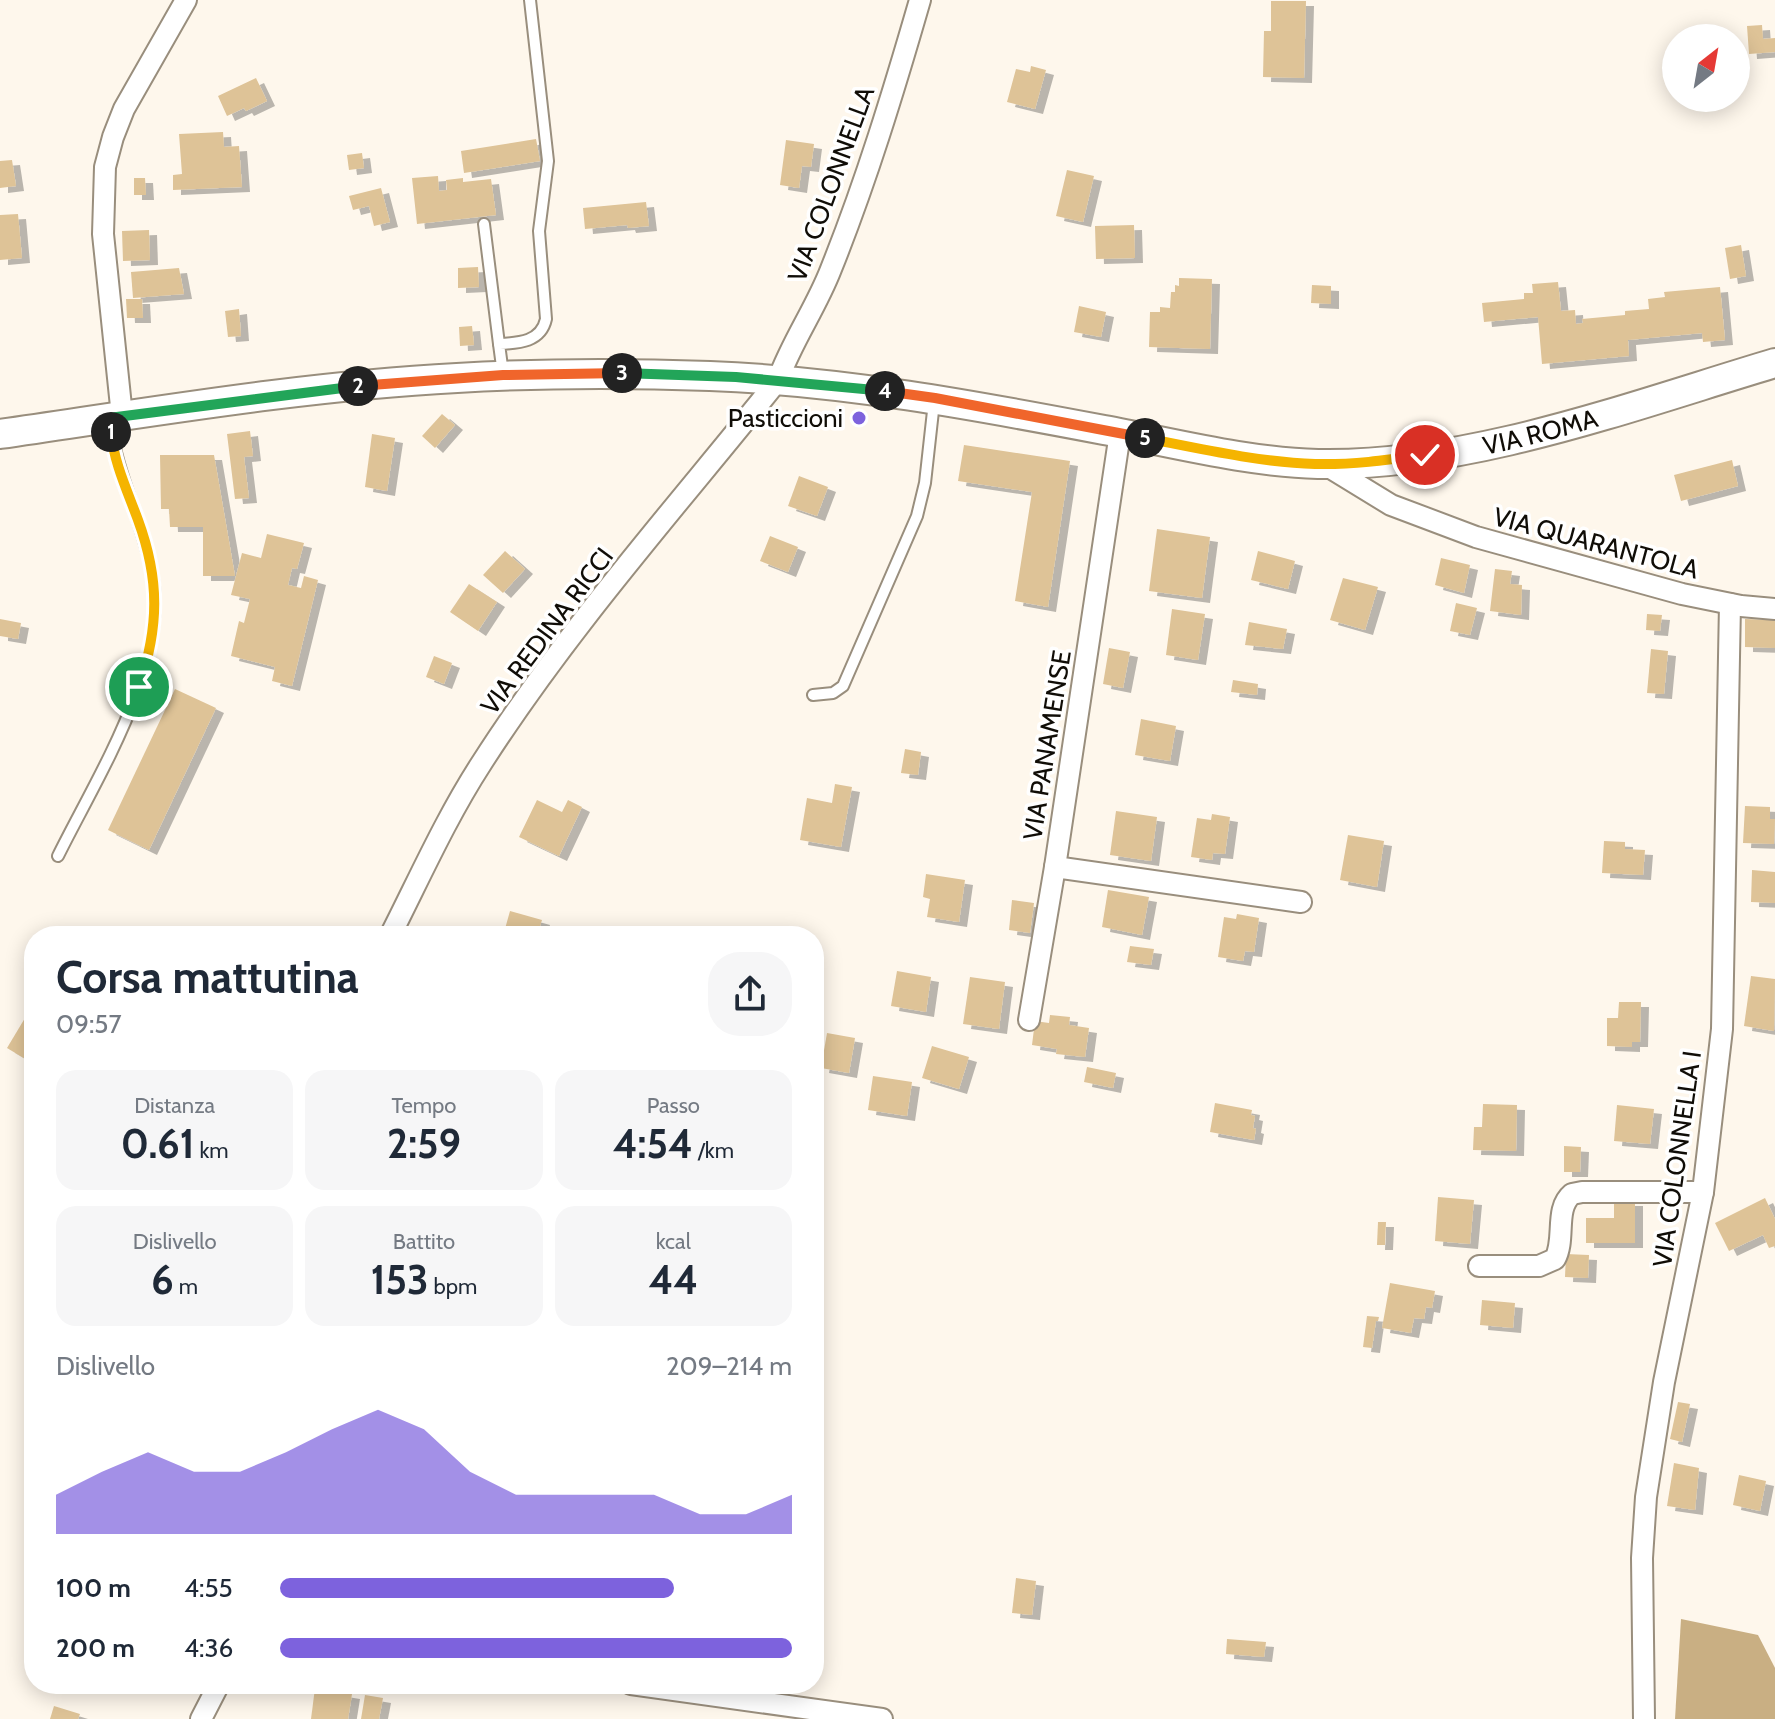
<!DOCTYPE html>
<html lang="it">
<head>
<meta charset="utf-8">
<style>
	body { margin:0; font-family:Cabin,sans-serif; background:#f6f6f7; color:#1f2937; height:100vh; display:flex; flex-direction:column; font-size:30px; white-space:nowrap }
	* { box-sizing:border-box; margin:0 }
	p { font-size:26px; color:#747a83 }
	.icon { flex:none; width:44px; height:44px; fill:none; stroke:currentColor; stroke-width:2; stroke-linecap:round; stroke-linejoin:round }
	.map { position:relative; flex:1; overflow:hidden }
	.details { position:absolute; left:24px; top:926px; width:800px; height:768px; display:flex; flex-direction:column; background:#fff; border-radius:32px; box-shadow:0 4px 20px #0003 }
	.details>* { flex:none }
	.needle { width:52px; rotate:31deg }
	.buttons { position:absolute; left:1662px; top:24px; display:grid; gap:16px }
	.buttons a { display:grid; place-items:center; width:88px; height:88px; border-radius:50%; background:#fff; box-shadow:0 4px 20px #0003; font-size:40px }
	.pin { position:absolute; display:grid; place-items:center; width:68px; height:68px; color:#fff; margin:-34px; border:4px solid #fff; border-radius:50%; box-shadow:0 2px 8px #0007 }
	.km { position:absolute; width:40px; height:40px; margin:-20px; border-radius:50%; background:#222; color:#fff; font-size:22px; line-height:40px; text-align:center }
	.round { display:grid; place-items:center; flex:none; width:84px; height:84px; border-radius:32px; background:#f6f6f7 }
	.summary { display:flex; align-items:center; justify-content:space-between; height:136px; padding:0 32px }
	h1 { font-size:44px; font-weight:700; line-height:60px }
	.metrics { display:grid; grid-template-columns:repeat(3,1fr); gap:12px; height:136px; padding:8px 32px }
	.metrics div { display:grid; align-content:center; border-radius:20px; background:#f6f6f7; text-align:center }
	.metrics b { font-size:40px; font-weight:700 }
	.metrics small { font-size:22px; font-weight:400 }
	.metrics p { font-size:22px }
	.chart { height:224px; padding:16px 32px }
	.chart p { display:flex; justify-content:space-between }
	.chart svg { width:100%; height:144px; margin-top:8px; fill:#7d62dd; opacity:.7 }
	ul { padding:0 32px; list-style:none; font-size:26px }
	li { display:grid; grid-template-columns:128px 96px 1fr; align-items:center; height:60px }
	li i { height:20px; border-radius:10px; background:#7d62dd }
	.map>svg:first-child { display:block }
</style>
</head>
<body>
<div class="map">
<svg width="1775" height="1719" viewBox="0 0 1775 1719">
	<defs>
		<filter id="shadow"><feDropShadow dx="8" dy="5" stdDeviation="0" flood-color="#0004"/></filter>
	</defs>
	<rect width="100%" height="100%" fill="#fef7ec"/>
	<path fill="#c9af83" d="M1681,1619l77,16 17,33v51h-100z"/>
	<g fill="#dec397" filter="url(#shadow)">
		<path d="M1271,1h35l-2,77 -41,-1 1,-46h7z"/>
		<path d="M1762,25l1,14 12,-1v14l-26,2 -2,-28z"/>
		<path d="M1031,66l15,4 -11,39 -28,-7 9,-33 14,3z"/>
		<path d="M256,78l11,23 -21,10 -2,-3 -17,8 -9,-20z"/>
		<path d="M223,132l1,15 15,-1 3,41 -69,3v-15l9,-1 -3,-40z"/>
		<path d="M536,139l4,22 -76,12 -3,-22z"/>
		<path d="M786,140l28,4 -3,23 -9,-1 -3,22 -19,-3z"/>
		<path d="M362,153l2,15 -15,2 -2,-15z"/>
		<path d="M12,160l4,26 -16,2v-27z"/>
		<path d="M1067,170l27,6 -11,46 -27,-6z"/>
		<path d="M438,176l1,15 8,-1 -1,-10 17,-2v4l28,-3 5,36 -79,9 -5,-46z"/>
		<path d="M134,178h11l1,17h-12z"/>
		<path d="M381,188l9,34 -16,4 -5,-20 -16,4 -4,-14z"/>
		<path d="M646,202l3,24 -21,2 -1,-3 -42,4 -2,-21z"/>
		<path d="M18,214l4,44 -22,2v-45z"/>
		<path d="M1134,225l1,33 -39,1 -1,-33z"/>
		<path d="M149,230l1,30 -27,1 -1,-30z"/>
		<path d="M1741,245l5,31 -16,3 -5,-31z"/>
		<path d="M478,267l1,20 -21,1v-20z"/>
		<path d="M179,268l5,26 -51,4 -2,-26z"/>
		<path d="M1179,278l33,1 -2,70 -61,-2 1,-35h10v-5l10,1 1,-16h4v-7l4,1z"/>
		<path d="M1558,282l3,29 14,-1 1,14 7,-1 -1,-4 43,-4v-4l24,-2 -1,-10 17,-2 -1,-5 56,-5 5,53 -22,2 -1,-9 -74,7 1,16 -87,8 -4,-47 -54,5 -2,-19 42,-4v-6h9l-1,-9z"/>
		<path d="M1312,285l19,1v18l-20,-1z"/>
		<path d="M126,299h16l1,19h-16z"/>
		<path d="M1079,306l27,6 -5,25 -27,-5z"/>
		<path d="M239,309l2,27 -13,1 -3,-26z"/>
		<path d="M472,326l2,19 -14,1 -1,-19z"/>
		<path d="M442,414l13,11 -20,23 -13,-12z"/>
		<path d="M250,431l3,25 -9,1 5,41 -14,1 -8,-65z"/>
		<path d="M372,434l23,4 -8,53 -22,-4z"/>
		<path d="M964,445l106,16 -22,146 -33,-6 17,-109 -74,-11z"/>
		<path d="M160,455h54l21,121h-32v-49h-33l-1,-18h-8z"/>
		<path d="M1732,460l6,26 -57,15 -7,-26z"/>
		<path d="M799,476l29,11 -11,29 -29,-10z"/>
		<path d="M1157,529l53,8 -8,61 -53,-7z"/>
		<path d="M267,534l37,9 -7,26 -5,-1 -4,17 13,3 3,-12 14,4 -26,106 -20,-5 3,-14 -44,-11 8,-35 5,2 6,-24 -19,-4 11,-42 19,5z"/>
		<path d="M770,536l28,11 -10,25 -28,-11z"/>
		<path d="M505,551l20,18 -22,24 -20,-18z"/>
		<path d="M1258,551l37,10 -7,28 -37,-9z"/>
		<path d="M1441,558l29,7 -6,28 -29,-8z"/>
		<path d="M1495,569l17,2 -2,13 12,1 -1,30 -31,-4z"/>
		<path d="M1343,578l35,9 -13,43 -35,-10z"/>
		<path d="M469,584l28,18 -19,29 -28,-19z"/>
		<path d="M1456,603l21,5 -7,27 -20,-4z"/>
		<path d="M1172,609l33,5 -7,46 -32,-5z"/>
		<path d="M1647,614l15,1 -2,16 -14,-1z"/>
		<path d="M0,619l21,4 -3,16 -18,-3z"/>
		<path d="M1745,619l30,1v28l-30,-1z"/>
		<path d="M1249,622l38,7 -4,20 -38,-4z"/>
		<path d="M1109,648l21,4 -7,36 -20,-4z"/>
		<path d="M1651,649l17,2 -4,43 -17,-1z"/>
		<path d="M434,656l18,7 -8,21 -18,-7z"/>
		<path d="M1233,680l25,4 -1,11 -26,-3z"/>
		<path d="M175,689l41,19 -67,142 -41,-20z"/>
		<path d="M1141,719l35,7 -6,35 -35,-6z"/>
		<path d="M905,749l16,3 -3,23 -17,-2z"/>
		<path d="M835,784l17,3 -11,60 -41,-7 7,-42 25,5z"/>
		<path d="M537,800l25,12 6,-12 14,7 -23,49 -40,-19z"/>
		<path d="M1745,806l25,1v12h5l-1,25 -31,-1z"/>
		<path d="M1116,811l41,6 -6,44 -41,-6z"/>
		<path d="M1212,814l18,3 -5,37 -12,-1 -1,7 -21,-3 6,-39 14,2z"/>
		<path d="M1348,835l36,6 -7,46 -37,-7z"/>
		<path d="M1604,841l21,1v7l20,1 -2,25 -41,-2z"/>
		<path d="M1752,870l23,2v31l-24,-1z"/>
		<path d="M926,874l39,6 -6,42 -32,-5 3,-18 -7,-2z"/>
		<path d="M1108,890l41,7 -7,38 -40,-8z"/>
		<path d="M1012,900l22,3 -4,30 -21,-3z"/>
		<path d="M510,911l32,9 -5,16h-34z"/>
		<path d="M1237,914l22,4 -5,34 -9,-1 -2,10 -25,-4 6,-40 12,2z"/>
		<path d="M1130,946l24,3 -3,16 -24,-3z"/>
		<path d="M897,971l34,6 -5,35 -35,-6z"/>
		<path d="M1751,976l24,3 -1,52 -30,-5z"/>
		<path d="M970,977l35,5 -6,47 -36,-5z"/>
		<path d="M1619,1002h22l-1,40h-8v5l-25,-1v-28h11z"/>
		<path d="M1050,1015l20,2 -1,8 20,3 -4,29 -29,-3 1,-5 -25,-4 3,-24 14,2z"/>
		<path d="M25,1018l9,5v25l-7,12 -20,-12z"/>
		<path d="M827,1033l28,5 -6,35 -28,-5z"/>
		<path d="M932,1046l37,11 -10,32 -37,-11z"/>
		<path d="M1087,1067l29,6 -3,15 -29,-6z"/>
		<path d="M873,1076l39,6 -5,34 -39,-6z"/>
		<path d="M1215,1103l37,7 -1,5 4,1 -2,12 3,1 -2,11 -44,-8z"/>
		<path d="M1483,1104l34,1 -1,46 -43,-1 1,-23h8z"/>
		<path d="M1617,1105l37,4 -4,35 -36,-3z"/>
		<path d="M1564,1146l17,1 -1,25h-16z"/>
		<path d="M1438,1197l36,3 -4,44 -35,-3z"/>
		<path d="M1765,1198l10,21v27l-6,2 -6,-13 -34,16 -14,-28z"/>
		<path d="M1614,1201h21v42h-49v-25h28z"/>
		<path d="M1378,1222h8l-1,23h-8z"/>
		<path d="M1566,1254l23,1 -1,23 -23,-1z"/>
		<path d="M1390,1283l45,8 -3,17 -6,-1 -2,12 -10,-1 -3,15 -29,-5z"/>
		<path d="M1482,1300l33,3 -2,25 -33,-3z"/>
		<path d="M1367,1316l12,1 -1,4h-2l-4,27 -9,-1z"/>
		<path d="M1678,1402l12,2 -8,38 -12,-3z"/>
		<path d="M1674,1463l25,5 -4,42 -28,-4z"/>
		<path d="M1739,1475l27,6 -6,30 -27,-6z"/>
		<path d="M1016,1578l20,3 -4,34 -20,-2z"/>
		<path d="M1227,1639l39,3 -2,15 -38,-3z"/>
		<path d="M315,1688l37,6 -4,25h-37z"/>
		<path d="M365,1695l18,3 -4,21h-18z"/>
		<path d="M54,1706l26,8 -2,5h-28z"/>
	</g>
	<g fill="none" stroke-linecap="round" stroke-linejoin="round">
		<g stroke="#998e7d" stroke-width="14">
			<g id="lane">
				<path d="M484,224l15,120"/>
				<path d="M503,374l-4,-30c20,-1 42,-2 47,-25l-7,-88 9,-70 -18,-161"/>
				<path d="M813,695l20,-2 10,-7 74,-170 8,-33 9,-81"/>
				<path d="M58,856c40,-81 112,-192 94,-284 -10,-52 -36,-99 -42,-152"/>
			</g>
		</g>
		<g stroke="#998e7d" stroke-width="24">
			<g id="street">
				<path d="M122,416l-19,-182 2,-67 8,-30 11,-28 62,-109"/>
				<path d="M1120,433l-65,434 246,35"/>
				<path d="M1324,464l67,41 85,32 206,57 59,12 34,3"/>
				<path d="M390,936c29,-57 56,-118 91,-172 87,-136 196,-258 297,-384 14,-39 38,-72 53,-111 35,-87 63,-179 89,-269"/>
				<path d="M1029,1020l26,-153"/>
				<path d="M1479,1266h60l16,-7c11,-20 -1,-50 17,-65l10,-2h121"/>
				<path d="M631,1684l251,35"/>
				<path d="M201,1719l18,-35"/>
				<path d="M1644,1719l-2,-161 4,-61 18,-115 39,-190 19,-163 8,-425"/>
			</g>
		</g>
		<g stroke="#998e7d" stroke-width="32">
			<g id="secondary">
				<path id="s1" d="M0,434c152,-22 304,-48 457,-56 85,-5 169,-5 253,-2 133,5 263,29 394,54 70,13 142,32 214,34 151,3 313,-58 457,-101"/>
			</g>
		</g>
		<use href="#lane" stroke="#fff" stroke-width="10"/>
		<use href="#street" stroke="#fff" stroke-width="20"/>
		<use href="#secondary" stroke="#fff" stroke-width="28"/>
	</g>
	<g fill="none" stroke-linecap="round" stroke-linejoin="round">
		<g stroke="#fff" stroke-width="16">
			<path id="split-1" d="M111,432c3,31 16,58 27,88 22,60 21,107 1,167"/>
		</g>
		<g stroke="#fff" stroke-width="16">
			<path id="split-2" d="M111,432l-2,-14 249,-32"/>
		</g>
		<g stroke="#fff" stroke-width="16">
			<path id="split-3" d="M358,386l145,-11 119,-2"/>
		</g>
		<g stroke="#fff" stroke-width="16">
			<path id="split-4" d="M622,373l114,4 149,14"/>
		</g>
		<g stroke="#fff" stroke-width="16">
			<path id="split-5" d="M885,391l50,7 210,40"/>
		</g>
		<g stroke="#fff" stroke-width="16">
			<path id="split-6" d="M1145,438c56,11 113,24 170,26 37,1 73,-4 110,-9"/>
		</g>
		<use href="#split-1" stroke="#f5b400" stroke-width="10"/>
		<use href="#split-2" stroke="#22a559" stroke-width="10"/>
		<use href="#split-3" stroke="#f0652b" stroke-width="10"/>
		<use href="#split-4" stroke="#22a559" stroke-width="10"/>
		<use href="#split-5" stroke="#f0652b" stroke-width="10"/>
		<use href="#split-6" stroke="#f5b400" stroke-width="10"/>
	</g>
	<circle fill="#7d62dd" stroke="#fff" stroke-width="3" cx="859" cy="418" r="8"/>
	<g text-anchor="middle" stroke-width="7" stroke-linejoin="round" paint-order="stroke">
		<g font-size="26" fill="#100d07" stroke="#fff">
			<text transform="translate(831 184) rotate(-70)" y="9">VIA COLONNELLA</text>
			<text dy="9" stroke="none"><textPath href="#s1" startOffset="1554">VIA ROMA</textPath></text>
			<text transform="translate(1596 543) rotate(15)" y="9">VIA QUARANTOLA</text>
			<text transform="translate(547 631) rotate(-53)" y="9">VIA REDINA RICCI</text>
			<text transform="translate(1047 745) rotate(-81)" y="9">VIA PANAMENSE</text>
			<text transform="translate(1677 1159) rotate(-82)" y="9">VIA COLONNELLA I</text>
		</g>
		<g font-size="26" fill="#100d07" stroke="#fff" text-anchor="end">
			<text x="843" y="427">Pasticcioni</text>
		</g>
	</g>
</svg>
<div class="buttons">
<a><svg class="needle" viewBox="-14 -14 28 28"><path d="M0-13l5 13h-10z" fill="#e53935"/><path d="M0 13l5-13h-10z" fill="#747a83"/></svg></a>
</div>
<div class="pin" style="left:139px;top:687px;background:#1e9e55"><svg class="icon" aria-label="arrive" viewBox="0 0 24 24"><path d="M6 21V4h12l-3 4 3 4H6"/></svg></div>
<div class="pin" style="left:1425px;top:455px;background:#d93025"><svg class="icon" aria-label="check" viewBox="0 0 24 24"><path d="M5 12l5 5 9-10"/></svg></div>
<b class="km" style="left:111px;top:432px">1</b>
<b class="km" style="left:358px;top:386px">2</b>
<b class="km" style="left:622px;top:373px">3</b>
<b class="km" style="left:885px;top:391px">4</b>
<b class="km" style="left:1145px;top:438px">5</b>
<section class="details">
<div class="summary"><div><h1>Corsa mattutina</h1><p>09:57</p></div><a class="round"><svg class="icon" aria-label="share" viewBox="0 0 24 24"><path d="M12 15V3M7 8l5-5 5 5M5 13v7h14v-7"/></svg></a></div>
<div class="metrics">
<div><p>Distanza</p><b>0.61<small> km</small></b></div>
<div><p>Tempo</p><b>2:59</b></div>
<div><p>Passo</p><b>4:54<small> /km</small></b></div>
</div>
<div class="metrics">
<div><p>Dislivello</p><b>6<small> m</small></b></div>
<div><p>Battito</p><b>153<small> bpm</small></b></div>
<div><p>kcal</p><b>44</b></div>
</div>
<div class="chart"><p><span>Dislivello</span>209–214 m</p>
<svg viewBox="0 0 160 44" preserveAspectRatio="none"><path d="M0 44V32L10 25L20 19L30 25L40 25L50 19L60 12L70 6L80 12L90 25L100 32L110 32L120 32L130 32L140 38L150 38L160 32V44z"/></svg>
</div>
<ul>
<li><b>100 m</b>4:55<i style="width:77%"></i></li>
<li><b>200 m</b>4:36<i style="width:100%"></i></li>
</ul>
</section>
</div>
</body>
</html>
